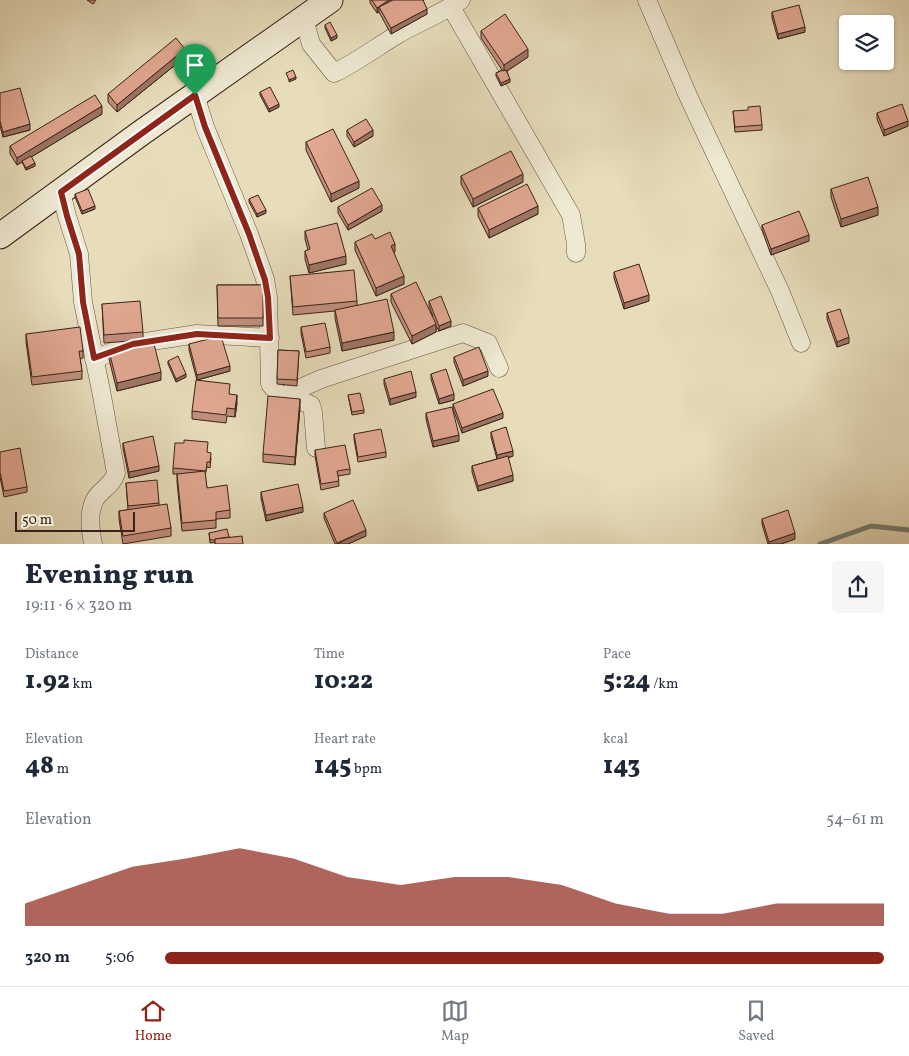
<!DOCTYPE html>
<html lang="en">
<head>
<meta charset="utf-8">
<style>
	body { margin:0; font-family:Vollkorn,serif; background:#f6f6f7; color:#1f2937; height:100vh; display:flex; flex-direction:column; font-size:19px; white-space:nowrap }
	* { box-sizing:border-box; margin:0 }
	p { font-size:16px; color:#747a83 }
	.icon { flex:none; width:28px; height:28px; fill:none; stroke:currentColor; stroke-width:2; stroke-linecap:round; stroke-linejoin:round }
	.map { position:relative; height:544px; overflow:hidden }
	.sheet { display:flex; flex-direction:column; background:#fff; flex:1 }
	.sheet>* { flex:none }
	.fabs { position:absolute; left:839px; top:15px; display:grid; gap:10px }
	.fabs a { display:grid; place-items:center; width:55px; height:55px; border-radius:5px; background:#fff; box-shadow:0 1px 4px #0004; font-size:25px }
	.scale { position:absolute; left:15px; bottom:12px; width:120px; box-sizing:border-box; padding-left:5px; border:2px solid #3a2219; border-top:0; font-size:14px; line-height:18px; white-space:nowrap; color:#3a2219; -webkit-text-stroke:4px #efe9d3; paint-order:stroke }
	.pin { position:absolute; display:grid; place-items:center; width:42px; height:42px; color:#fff; margin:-51px -21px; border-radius:50% 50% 50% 0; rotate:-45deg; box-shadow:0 0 5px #0007 }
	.pin .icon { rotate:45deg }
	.round { display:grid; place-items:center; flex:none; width:52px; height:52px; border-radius:5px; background:#f6f6f7 }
	.headline { display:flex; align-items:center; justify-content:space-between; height:85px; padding:0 25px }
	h1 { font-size:28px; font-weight:800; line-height:38px }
	.figures { display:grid; grid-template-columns:repeat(3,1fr); gap:8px; height:85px; padding:5px 25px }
	.figures div { display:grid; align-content:center }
	.figures b { font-size:25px; font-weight:800 }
	.figures small { font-size:14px; font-weight:400 }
	.figures p { font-size:14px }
	.chart { height:140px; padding:10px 25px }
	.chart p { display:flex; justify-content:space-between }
	.chart svg { width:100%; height:90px; margin-top:5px; fill:#8f2418; opacity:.7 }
	ul { padding:0 25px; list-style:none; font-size:16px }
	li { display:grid; grid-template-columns:80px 60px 1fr; align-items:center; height:38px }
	li i { height:12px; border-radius:6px; background:#8f2418 }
	.tabs { display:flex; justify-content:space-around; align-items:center; height:70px; border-top:1px solid #e0e1e3; background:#fff; font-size:14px; color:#747a83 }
	.tabs a { display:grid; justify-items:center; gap:2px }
	.tabs .selected { color:#8f2418 }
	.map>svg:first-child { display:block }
</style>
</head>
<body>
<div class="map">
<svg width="909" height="544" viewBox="0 0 909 544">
	<rect width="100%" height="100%" fill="#e7ddbb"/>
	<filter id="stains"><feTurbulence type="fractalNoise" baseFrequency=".004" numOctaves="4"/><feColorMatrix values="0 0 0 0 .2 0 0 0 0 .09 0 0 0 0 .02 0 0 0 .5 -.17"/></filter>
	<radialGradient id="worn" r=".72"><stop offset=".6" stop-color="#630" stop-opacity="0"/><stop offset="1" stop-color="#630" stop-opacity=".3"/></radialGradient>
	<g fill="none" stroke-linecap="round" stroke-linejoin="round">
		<path stroke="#727e77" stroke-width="5" d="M820,544l51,-18 38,4"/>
		<g stroke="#655142" stroke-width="19">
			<g id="minor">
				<path d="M647,0l42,98 91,193 21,52"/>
				<path d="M451,7l120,208 5,29v9"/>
				<path d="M304,19l7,25 23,29c23,-11 44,-27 66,-40 20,-11 42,-20 61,-33"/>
				<path d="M195,95l10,32 44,107 16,45 3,18 2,87 11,13 7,3 16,2 7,3 2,7 3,36"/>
				<path d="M61,192l6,24 12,38 4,48 19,94 14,77c-3,10 -10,14 -17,21 -12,12 -9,35 -6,50"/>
				<path d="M94,359l39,-15 64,-10 73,4"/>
				<path d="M281,397l40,-18 142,-46 25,10 11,25"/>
			</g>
		</g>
		<g stroke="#3a2219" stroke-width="27">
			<path id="secondary" d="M0,236l141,-103 189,-133"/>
		</g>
		<use href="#minor" stroke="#efe9d3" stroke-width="18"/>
		<use href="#secondary" stroke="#efe9d3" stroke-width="25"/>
	</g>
	<g fill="#c2907e" stroke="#3a2219">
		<path d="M87,0h9l-3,4z"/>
		<path d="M370,0h53l4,14 -36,20 -12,-22 -2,1 -7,-10z"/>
		<path d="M772,12l33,20 -27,7 -6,-21z"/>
		<path d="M325,25l12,13 -6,3 -6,-13z"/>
		<path d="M481,31l47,26 -21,14 3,11 -9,4 -5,-10v-3l6,-3 -21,-32z"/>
		<path d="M185,57l-68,55 -9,-10v-8z"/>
		<path d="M260,92l19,15 -10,5 -9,-17z"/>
		<path d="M0,93l30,37 -27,7 -3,-11z"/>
		<path d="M733,111l29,14v5l-27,2z"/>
		<path d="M877,113l31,13 -24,10 -7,-17z"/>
		<path d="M102,114l-71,43 4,9 -9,4 -4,-8 -5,3 -7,-11v-8z"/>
		<path d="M347,130l26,6 -19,11 -7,-11z"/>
		<path d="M306,142l53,46 -28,14 -25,-52z"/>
		<path d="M461,176l62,6 -50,25 -12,-23z"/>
		<path d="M831,189l47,26 -37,12 -10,-30z"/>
		<path d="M75,194l20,15 -13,5 -7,-17z"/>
		<path d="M249,199l17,14 -9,4 -8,-15z"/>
		<path d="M338,207l44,4 -34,19 -10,-17z"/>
		<path d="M478,208l60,6 -49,24 -11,-22z"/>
		<path d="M762,225l47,16 -38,14 -9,-25z"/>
		<path d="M305,231l41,33 -37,9 -4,-14v-8l3,-1 -3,-11z"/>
		<path d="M375,239l20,13 -1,1 10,31 -28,12 -21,-46v-8z"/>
		<path d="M614,272l35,29 -25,8 -10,-31z"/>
		<path d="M290,276l67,25v4l37,35 -52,11 -7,-33v-7l-42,4z"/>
		<path d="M217,285h46v41h-45z"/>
		<path d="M391,294l42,22 -4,-10v-5l22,25 -12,5 -3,-5v6l-24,12 -21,-42z"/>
		<path d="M102,304l41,28v8l-39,3z"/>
		<path d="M827,313l22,30 -12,4 -10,-28z"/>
		<path d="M301,327l29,20v6l-24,5 -5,-25z"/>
		<path d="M26,334l57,17v7l-3,1 2,12v8l-50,6 -6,-43z"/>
		<path d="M189,344l41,27 -33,9 -8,-30z"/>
		<path d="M278,350l21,1 -2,35 -20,-2z"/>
		<path d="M109,351l52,29 -44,11 -8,-32z"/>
		<path d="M454,357l34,19 -25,10 -9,-24z"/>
		<path d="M168,361l18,16 -10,5 -8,-18z"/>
		<path d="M431,374l23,26 -15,4 -8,-25z"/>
		<path d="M384,379l32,18 -26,8 -6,-21z"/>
		<path d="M230,394l7,9 -2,14 -8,-1 -1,7 -34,-4v-8z"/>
		<path d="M348,395l16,15v3l-12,2z"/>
		<path d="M453,404l50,14 -41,15 -9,-24z"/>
		<path d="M300,407l-5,58 -32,-3v-8z"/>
		<path d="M426,413l33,28 -26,6 -7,-28z"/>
		<path d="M491,432l22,24 -5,2 5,23 -35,10 -6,-19v-6l25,-7 -6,-22z"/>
		<path d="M354,434l32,18v5l-28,5 -4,-23z"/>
		<path d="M123,443l36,28 -30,7 -6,-30z"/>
		<path d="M315,450l35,19v5l-12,2 1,10 -18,4 -6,-34z"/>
		<path d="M0,452l27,35v5l-23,5 -4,-20z"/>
		<path d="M207,452l4,6 -1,10 -3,-1 -2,9 2,12 23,22v8l-14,1v9l-34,3 -5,-49v-8h1h-5v-6z"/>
		<path d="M126,483l33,20v2l12,23v8l-48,8 -4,-25v-8l9,-1z"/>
		<path d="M261,492l42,20 -37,9 -5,-23z"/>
		<path d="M324,513l42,23 -18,8h-13l-11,-26z"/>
		<path d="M762,519l33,20 -14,5h-13l-6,-20z"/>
		<path d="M209,533l20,4 14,7h-28v-2l-5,1z"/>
	</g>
	<g fill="#9e7666" stroke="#3a2219">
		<path d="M389,0h9l-19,7v5l-2,1v-5z"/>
		<path d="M427,9v5l-36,20v-6z"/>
		<path d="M805,27v5l-27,7v-5z"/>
		<path d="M337,35v3l-6,3v-3z"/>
		<path d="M185,49v8l-68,55v-7z"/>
		<path d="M528,49v8l-24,16v-8z"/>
		<path d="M296,77v2l-7,3v-2z"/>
		<path d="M510,79v3l-9,4v-3z"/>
		<path d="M279,104v3l-10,5v-3z"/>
		<path d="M102,106v8l-79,48 -1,-1v1l-5,3v-7z"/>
		<path d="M908,121v5l-24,10v-6z"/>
		<path d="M30,124v6l-27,7v-5z"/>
		<path d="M373,130v6l-19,11v-5z"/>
		<path d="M35,163v3l-9,4v-2z"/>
		<path d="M523,174v8l-50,25v-8z"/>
		<path d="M359,181v7l-28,14v-8z"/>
		<path d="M382,205v6l-34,19v-5z"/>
		<path d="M95,206v3l-13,5v-3z"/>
		<path d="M538,206v8l-49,24v-8z"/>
		<path d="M878,207v8l-37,12v-8z"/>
		<path d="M266,210v3l-9,4v-3z"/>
		<path d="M809,235v6l-38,14v-6z"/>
		<path d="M395,244v8l-4,2v-8z"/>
		<path d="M346,256v8l-37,9v-8z"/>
		<path d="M404,276v8l-28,12v-8z"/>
		<path d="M649,295v6l-25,8v-6z"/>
		<path d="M451,321v5l-12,5v-5z"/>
		<path d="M436,324v8l-24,12v-8z"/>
		<path d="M394,332v8l-52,11v-8z"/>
		<path d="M849,337v6l-12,4v-5z"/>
		<path d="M230,366v5l-33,9v-5z"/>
		<path d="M488,371v5l-25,10v-6z"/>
		<path d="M161,372v8l-44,11v-8z"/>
		<path d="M186,374v3l-10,5v-3z"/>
		<path d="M416,392v5l-26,8v-6z"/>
		<path d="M454,394v6l-15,4v-5z"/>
		<path d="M237,395v8l-2,14v-8z"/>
		<path d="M300,399v8l-5,58v-8z"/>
		<path d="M503,413v5l-41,15v-5z"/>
		<path d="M459,435v6l-26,6v-6z"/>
		<path d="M513,451v5l-16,5v-6z"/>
		<path d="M159,466v5l-30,7v-6z"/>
		<path d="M513,475v6l-35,10v-5z"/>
		<path d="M303,507v5l-37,9v-6z"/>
		<path d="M366,530v6l-18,8h-11z"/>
		<path d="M795,533v6l-14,5h-12v-2z"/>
	</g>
	<g fill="#e2a892" stroke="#3a2219">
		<path d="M372,0h17l-12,8z"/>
		<path d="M393,0h30l4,9 -36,19 -12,-21z"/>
		<path d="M799,5l6,22 -27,7 -6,-22z"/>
		<path d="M505,14l23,35 -24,16 -23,-34z"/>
		<path d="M330,22l7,13 -6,3 -6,-13z"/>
		<path d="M176,38l9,11 -68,56 -9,-11z"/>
		<path d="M293,70l3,7 -7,3 -3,-7z"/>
		<path d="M503,70v1l3,-1 4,9 -9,4 -5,-10z"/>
		<path d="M270,87l9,17 -10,5 -9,-17z"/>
		<path d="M20,88l10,36 -27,8 -3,-11v-28z"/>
		<path d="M95,95l7,11 -85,52 -7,-12z"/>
		<path d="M902,104l6,17 -24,9 -7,-17z"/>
		<path d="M760,106l2,19 -27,2 -2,-16 15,-1v-3z"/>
		<path d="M366,119l7,11 -19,12 -7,-12z"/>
		<path d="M333,129l26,52 -28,13 -25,-52z"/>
		<path d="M511,151l12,23 -50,25 -12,-23z"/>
		<path d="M31,156l4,7 -9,5 -4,-7z"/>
		<path d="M868,177l10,30 -37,12 -10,-30z"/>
		<path d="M527,184l11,22 -49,24 -11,-22z"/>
		<path d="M372,188l10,17 -34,20 -10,-18z"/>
		<path d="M88,189l7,17 -13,5 -7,-17z"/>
		<path d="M258,195l8,15 -9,4 -8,-15z"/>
		<path d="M799,211l10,24 -38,14 -9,-24z"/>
		<path d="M337,223l9,33 -37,9 -4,-14 5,-2 -5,-18z"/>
		<path d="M390,232l5,12 -4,2 13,30 -28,12 -21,-46 17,-8 3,5z"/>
		<path d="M639,264l10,31 -25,8 -10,-31z"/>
		<path d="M354,270l3,31 -64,6 -3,-31z"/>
		<path d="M416,282l20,42 -24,12 -21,-42z"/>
		<path d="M217,285h46v33h-45z"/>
		<path d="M441,296l10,25 -12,5 -10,-25z"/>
		<path d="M387,299l7,33 -52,11 -7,-33z"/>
		<path d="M140,301l3,31 -39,3 -2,-31z"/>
		<path d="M840,309l9,28 -12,5 -10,-29z"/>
		<path d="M325,323l5,24 -24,5 -5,-25z"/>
		<path d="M80,327l3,24h-4l3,20 -50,6 -6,-43z"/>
		<path d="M221,336l9,30 -33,9 -8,-31z"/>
		<path d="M153,340l8,32 -44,11 -8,-32z"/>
		<path d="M479,347l9,24 -25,9 -9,-23z"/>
		<path d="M278,350l21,1 -2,29 -20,-1z"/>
		<path d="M178,356l8,18 -10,5 -8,-18z"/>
		<path d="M446,369l8,25 -15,5 -8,-25z"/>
		<path d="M411,371l5,21 -26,7 -6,-20z"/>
		<path d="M196,380l34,4 -1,10 8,1 -2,14 -8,-1 -1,7 -34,-4z"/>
		<path d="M493,389l10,24 -41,15 -9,-24z"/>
		<path d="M360,393l4,17 -12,2 -4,-17z"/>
		<path d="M268,396l32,3 -5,58 -32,-3z"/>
		<path d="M452,407l7,28 -26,6 -7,-28z"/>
		<path d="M506,427l7,24 -16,4 -6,-23z"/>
		<path d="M381,429l5,23 -28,5 -4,-23z"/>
		<path d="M153,436l6,30 -30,6 -6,-29z"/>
		<path d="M184,440l24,2 -1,10 4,1 -1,9h-3l-1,9 -33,-3 2,-25h9z"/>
		<path d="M345,445l5,24 -13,2 2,10 -18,3 -6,-34z"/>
		<path d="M20,448l7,39 -23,4 -4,-19v-20z"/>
		<path d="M508,456l5,19 -35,11 -6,-20z"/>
		<path d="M205,471l2,17 20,-3 3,25 -14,2v8l-34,3 -5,-49z"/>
		<path d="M157,480l2,23 -31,3 -2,-23z"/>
		<path d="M298,484l5,23 -37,8 -5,-23z"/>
		<path d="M353,500l13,30 -29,13 -13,-30z"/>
		<path d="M167,504l4,24 -48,8 -4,-25z"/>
		<path d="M788,510l7,23 -26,9 -7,-23z"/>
		<path d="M227,529l2,8 -14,2v1h-5l-1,-7z"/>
		<path d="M242,536l1,8h-28v-5z"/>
	</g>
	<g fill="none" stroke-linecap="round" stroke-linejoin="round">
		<g stroke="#fff" stroke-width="10">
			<path id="route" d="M195,95l10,32 44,107 16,46 3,17 2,41 -73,-4 -64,10 -39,14 -11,-56 -4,-48 -12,-38 -6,-24z"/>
		</g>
		<use href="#route" stroke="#8f2418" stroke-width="6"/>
	</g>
	<rect width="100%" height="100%" filter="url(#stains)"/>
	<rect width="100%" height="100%" fill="url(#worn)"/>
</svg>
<div class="fabs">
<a><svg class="icon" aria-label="layers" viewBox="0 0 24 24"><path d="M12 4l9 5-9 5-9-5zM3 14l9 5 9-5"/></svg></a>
</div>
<div class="scale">50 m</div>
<div class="pin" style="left:195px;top:95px;background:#1e9e55"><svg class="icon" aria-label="arrive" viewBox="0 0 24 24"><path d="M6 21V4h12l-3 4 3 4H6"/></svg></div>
</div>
<section class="sheet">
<div class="headline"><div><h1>Evening run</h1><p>19:11 · 6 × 320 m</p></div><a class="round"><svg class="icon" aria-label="share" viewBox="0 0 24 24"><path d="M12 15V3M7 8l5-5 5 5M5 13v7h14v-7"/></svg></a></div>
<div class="figures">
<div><p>Distance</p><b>1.92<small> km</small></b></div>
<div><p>Time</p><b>10:22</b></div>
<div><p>Pace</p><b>5:24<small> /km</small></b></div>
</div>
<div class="figures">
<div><p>Elevation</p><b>48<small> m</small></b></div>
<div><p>Heart rate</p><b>145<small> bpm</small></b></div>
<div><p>kcal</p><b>143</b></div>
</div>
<div class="chart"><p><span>Elevation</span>54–61 m</p>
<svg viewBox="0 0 160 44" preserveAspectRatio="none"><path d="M0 44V33L10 24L20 15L30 11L40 6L50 11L60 20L70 24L80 20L90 20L100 24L110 33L120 38L130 38L140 33L150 33L160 33V44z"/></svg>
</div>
<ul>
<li><b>320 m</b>5:06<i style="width:100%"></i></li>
</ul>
</section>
<nav class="tabs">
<a class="selected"><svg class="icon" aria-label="home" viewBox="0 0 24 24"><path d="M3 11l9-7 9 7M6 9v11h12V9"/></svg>Home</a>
<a><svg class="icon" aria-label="map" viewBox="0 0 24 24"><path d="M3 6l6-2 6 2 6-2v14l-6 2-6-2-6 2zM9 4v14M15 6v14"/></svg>Map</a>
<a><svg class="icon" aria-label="saved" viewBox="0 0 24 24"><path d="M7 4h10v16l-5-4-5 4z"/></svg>Saved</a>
</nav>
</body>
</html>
